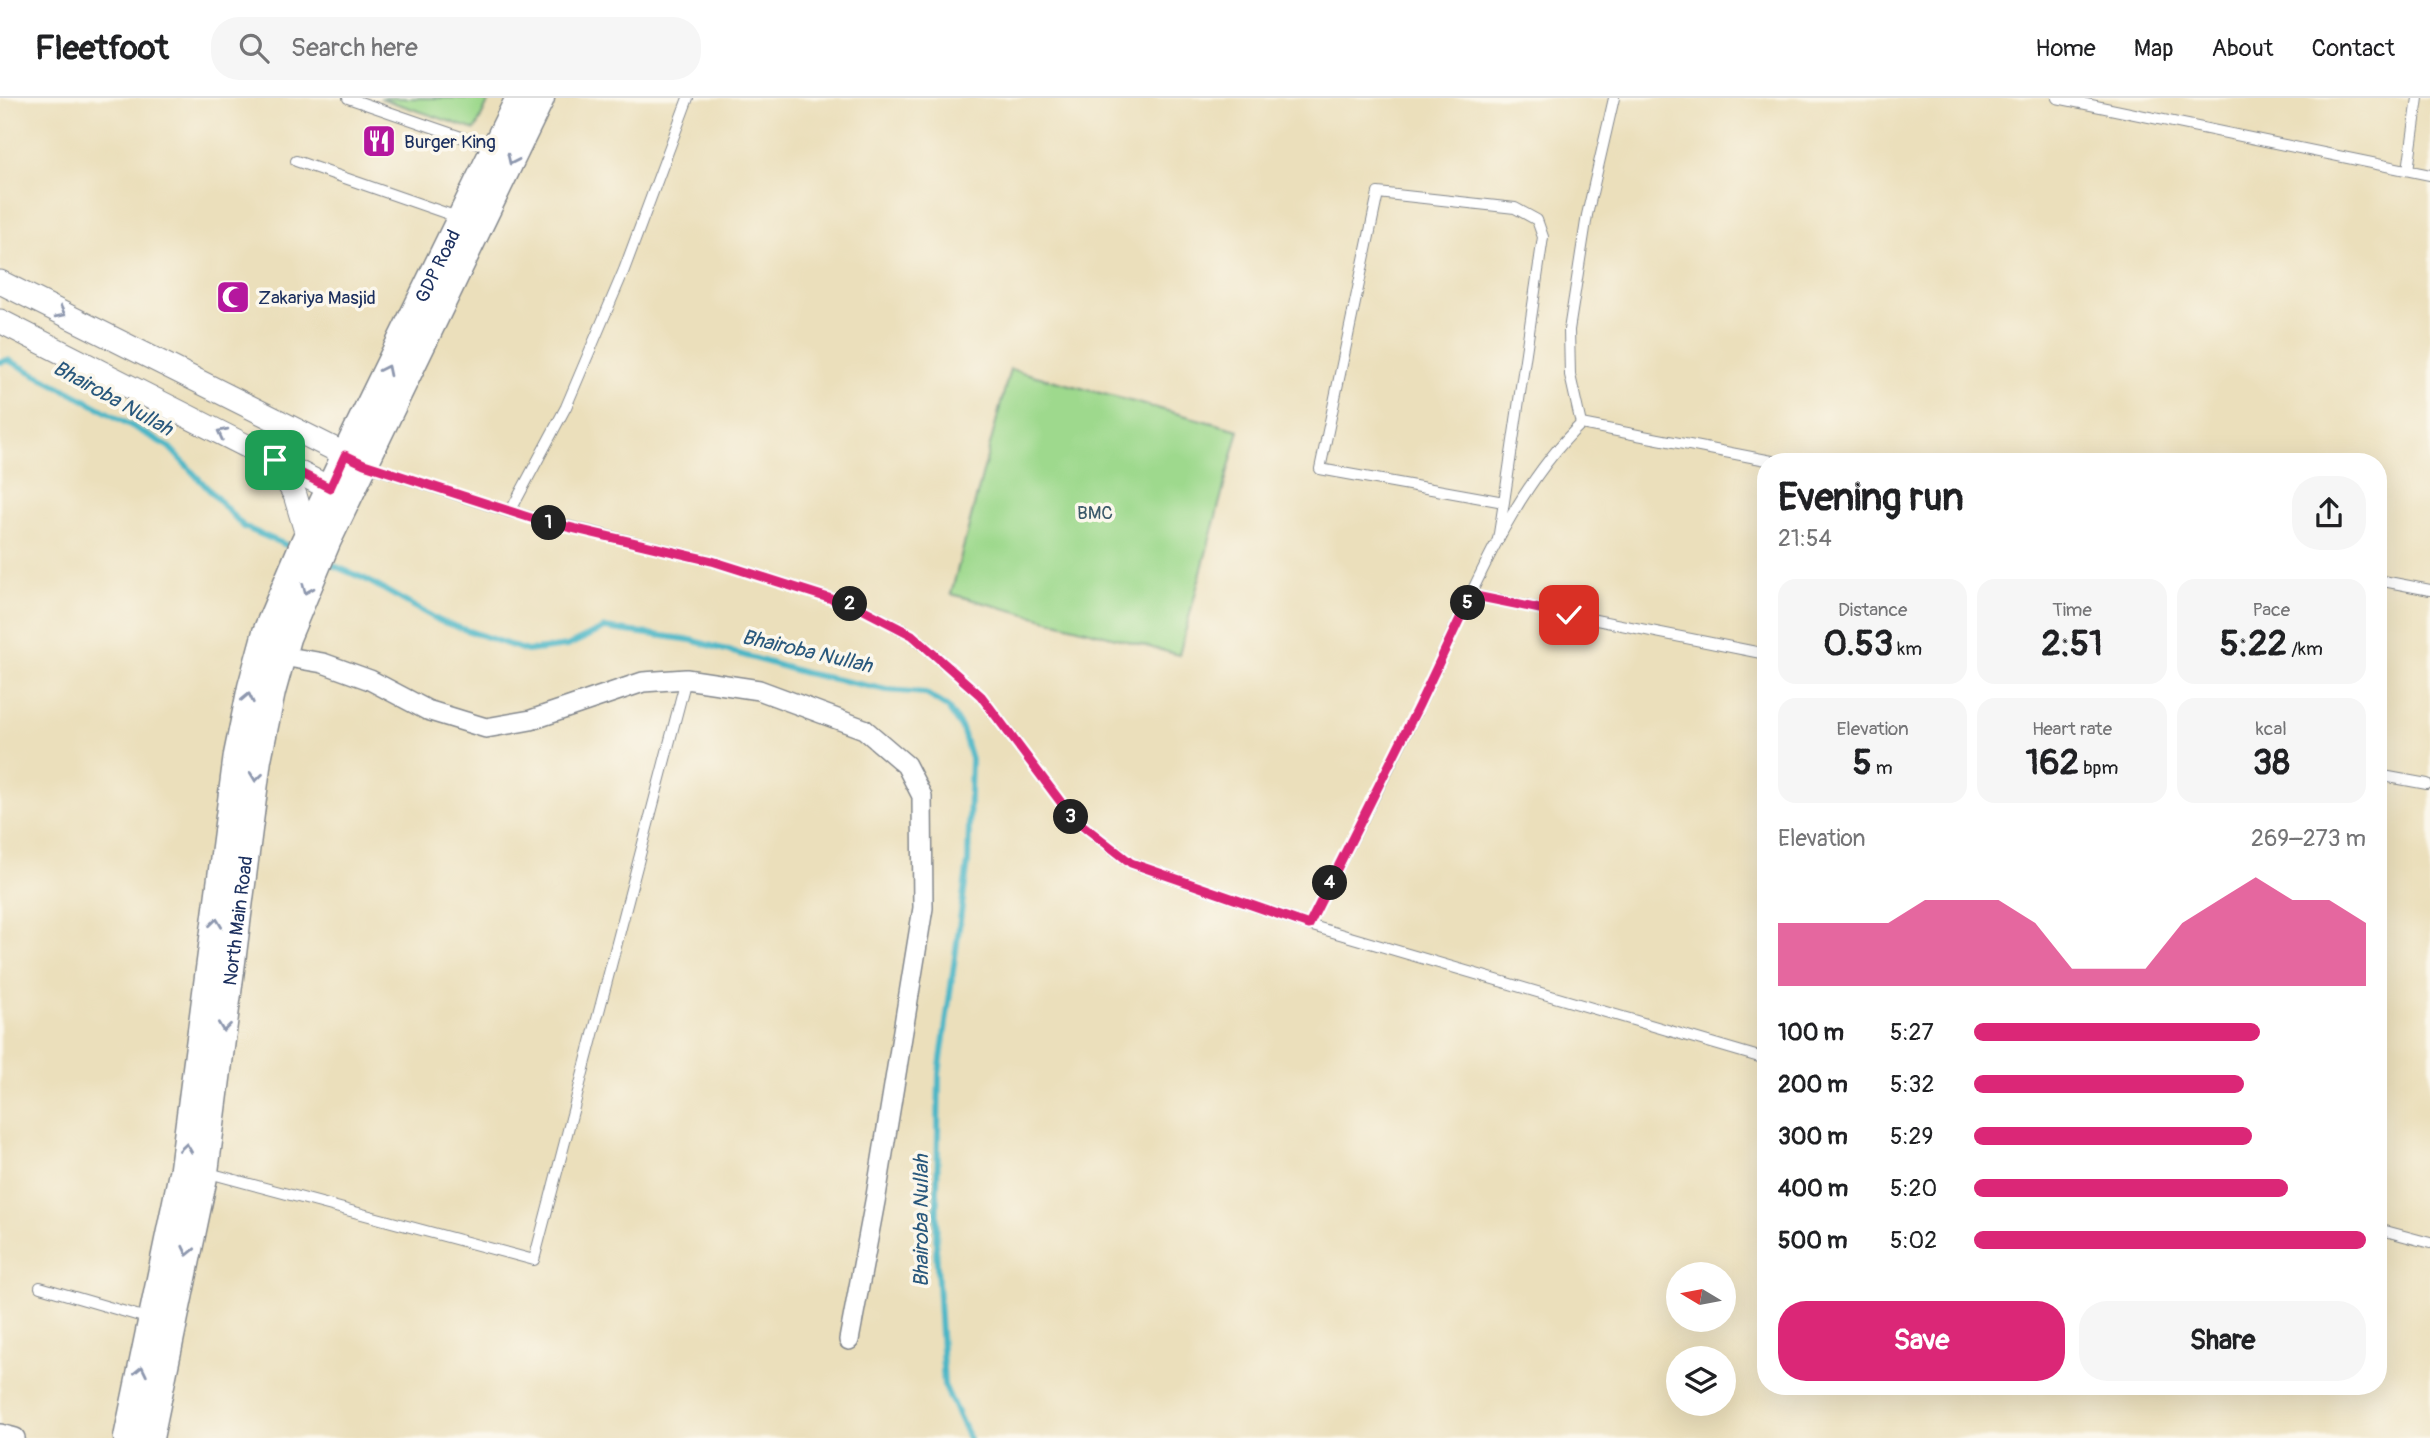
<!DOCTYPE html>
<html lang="en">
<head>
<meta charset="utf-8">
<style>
	body { margin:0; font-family:Pangolin,sans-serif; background:#f6f6f6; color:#202124; height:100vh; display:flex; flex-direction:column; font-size:26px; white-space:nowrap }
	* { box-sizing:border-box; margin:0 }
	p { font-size:23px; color:#757577 }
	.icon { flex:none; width:38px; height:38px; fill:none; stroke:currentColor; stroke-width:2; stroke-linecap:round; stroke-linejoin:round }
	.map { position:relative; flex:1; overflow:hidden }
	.details { position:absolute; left:1757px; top:355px; width:630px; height:942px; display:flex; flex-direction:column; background:#fff; border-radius:28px; box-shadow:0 7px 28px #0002 }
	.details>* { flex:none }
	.needle { width:46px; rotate:280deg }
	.controls { position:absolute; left:1666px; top:1164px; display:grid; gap:14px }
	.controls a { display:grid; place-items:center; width:70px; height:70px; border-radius:50%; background:#fff; box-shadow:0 7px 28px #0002; font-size:35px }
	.pin { position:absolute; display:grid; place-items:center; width:60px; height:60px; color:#fff; margin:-30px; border-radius:14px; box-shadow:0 4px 10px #0006 }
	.km { position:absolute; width:35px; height:35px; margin:-18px; border-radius:50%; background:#222; color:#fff; font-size:19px; line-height:35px; text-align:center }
	.round { display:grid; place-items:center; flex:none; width:74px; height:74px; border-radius:28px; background:#f6f6f6 }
	.headline { display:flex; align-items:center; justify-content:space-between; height:119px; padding:0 21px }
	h1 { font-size:38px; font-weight:700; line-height:52px }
	.figures { display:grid; grid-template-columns:repeat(3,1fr); gap:10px; height:119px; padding:7px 21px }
	.figures div { display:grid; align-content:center; border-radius:18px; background:#f6f6f6; text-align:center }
	.figures b { font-size:35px; font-weight:700 }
	.figures small { font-size:19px; font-weight:400 }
	.figures p { font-size:19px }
	.chart { height:196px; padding:14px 21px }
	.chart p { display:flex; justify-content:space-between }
	.chart svg { width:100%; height:126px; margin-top:7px; fill:#db2777; opacity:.7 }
	.button { display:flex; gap:14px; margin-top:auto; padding:14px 21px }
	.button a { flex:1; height:80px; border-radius:28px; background:#db2777; color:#fff; font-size:28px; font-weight:700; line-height:80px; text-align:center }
	.button a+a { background:#f6f6f6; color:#202124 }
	ul { padding:0 21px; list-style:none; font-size:23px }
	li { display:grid; grid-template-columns:112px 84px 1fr; align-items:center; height:52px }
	li i { height:18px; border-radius:9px; background:#db2777 }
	header { display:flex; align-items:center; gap:42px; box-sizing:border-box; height:98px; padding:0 35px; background:#fff; border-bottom:2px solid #e0e0e0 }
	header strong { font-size:33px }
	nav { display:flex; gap:38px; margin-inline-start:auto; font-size:24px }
	.search { width:490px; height:63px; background:#f6f6f6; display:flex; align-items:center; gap:18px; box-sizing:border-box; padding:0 24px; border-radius:28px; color:#757577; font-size:26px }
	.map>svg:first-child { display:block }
</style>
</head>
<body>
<header>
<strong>Fleetfoot</strong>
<div class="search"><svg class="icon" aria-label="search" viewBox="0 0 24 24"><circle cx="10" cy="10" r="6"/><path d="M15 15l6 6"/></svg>Search here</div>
<nav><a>Home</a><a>Map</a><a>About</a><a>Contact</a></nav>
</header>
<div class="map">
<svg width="2430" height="1340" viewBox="0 0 2430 1340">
	<rect width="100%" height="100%" fill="#fbf7ec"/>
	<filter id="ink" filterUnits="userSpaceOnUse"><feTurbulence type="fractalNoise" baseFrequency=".0143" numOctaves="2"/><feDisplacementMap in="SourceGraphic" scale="14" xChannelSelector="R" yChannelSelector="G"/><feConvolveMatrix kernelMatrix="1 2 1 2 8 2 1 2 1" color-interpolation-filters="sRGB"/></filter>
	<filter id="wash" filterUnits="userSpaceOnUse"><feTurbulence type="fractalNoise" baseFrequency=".00686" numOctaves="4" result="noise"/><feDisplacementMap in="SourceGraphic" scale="28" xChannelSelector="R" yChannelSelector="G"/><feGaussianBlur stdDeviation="1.57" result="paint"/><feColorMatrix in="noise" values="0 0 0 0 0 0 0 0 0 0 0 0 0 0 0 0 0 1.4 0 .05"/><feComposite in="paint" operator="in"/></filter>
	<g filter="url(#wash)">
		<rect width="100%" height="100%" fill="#ebdfbb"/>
		<g fill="#9ed98d" stroke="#5c8476" stroke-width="2">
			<path d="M380,0h110l-15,32z"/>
			<path d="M1010,271l229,61 -60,225 -228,-61z"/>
		</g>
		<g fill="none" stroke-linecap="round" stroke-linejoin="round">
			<g stroke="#49b6c6" stroke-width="6">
				<path d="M0,264l8,-2 79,41 82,46 75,80 49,21"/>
				<path d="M325,464l40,17 75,42 87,30 40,-5 38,-18 86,12 114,33 82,17 38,3 23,15 14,21 9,30 -3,103 -29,212 -3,175 8,136 25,53"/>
			</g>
		</g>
	</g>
	<g filter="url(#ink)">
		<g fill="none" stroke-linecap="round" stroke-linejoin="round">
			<g stroke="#83878c" stroke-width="12">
				<g id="service">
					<path d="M348,0l145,50"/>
					<path d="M2057,0l373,77"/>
					<path d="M296,63l164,57"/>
					<path d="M2408,72l10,-72"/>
					<path d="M1581,326l-11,-49 -1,-45 18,-115 27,-117"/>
					<path d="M366,367l144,47 202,49 149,47 51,27 69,61 91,121 59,46 178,62 457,134"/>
					<path d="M510,414l56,-105 58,-137 64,-172"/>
					<path d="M1498,442l6,-38 39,-265 -6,-17 -22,-12 -137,-15 -58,276 184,33"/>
					<path d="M2378,482l52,10"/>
					<path d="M1471,497l295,59"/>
					<path d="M2378,677l49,9"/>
					<path d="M1309,827c37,-74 76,-148 112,-223 43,-91 87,-208 160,-278l196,38"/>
					<path d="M205,1074l329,88 152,-581"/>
					<path d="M2378,1131l52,14"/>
					<path d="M40,1189l110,32"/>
				</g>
			</g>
			<g stroke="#83878c" stroke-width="22">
				<g id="minor">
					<path d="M282,558l41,7 47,17 57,30 59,18 45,-8 112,-38 43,-3 73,11 105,39 42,36 16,31 1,112 -47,288 -27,144"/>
					<path d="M0,1336l15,4"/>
				</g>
			</g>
			<g stroke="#83878c" stroke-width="25">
				<g id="tertiary">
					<path d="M0,184l360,180"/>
					<path d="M0,223l343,174"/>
					<path d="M275,362l20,35 12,40"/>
				</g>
			</g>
			<g stroke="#83878c" stroke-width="29">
				<g id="secondary">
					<path id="s1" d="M127,1340l56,-270 54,-413 14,-68 15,-55 38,-90 52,-110 163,-334"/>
					<path id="s2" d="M150,1340l55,-266 53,-413 14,-67 15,-54 41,-98 213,-442"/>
				</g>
			</g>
			<use href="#service" stroke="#fff" stroke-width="10"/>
			<use href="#minor" stroke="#fff" stroke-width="19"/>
			<use href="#tertiary" stroke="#fff" stroke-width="23"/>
			<use href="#secondary" stroke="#fff" stroke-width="26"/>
		</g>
		<defs><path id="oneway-chevron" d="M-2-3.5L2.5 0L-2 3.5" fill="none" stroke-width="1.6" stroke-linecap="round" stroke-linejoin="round" transform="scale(1.75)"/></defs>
		<g stroke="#8d97ae">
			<use href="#oneway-chevron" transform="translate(512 62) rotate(115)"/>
			<use href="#oneway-chevron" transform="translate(61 215) rotate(27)"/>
			<use href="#oneway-chevron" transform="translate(386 272) rotate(-64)"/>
			<use href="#oneway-chevron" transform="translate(222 335) rotate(-153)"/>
			<use href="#oneway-chevron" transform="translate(307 491) rotate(113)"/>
			<use href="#oneway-chevron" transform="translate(248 600) rotate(-78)"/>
			<use href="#oneway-chevron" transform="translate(256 679) rotate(97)"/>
			<use href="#oneway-chevron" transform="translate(216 825) rotate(-83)"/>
			<use href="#oneway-chevron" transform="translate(224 929) rotate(97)"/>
			<use href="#oneway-chevron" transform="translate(186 1050) rotate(-82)"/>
			<use href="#oneway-chevron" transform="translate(188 1153) rotate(102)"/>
			<use href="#oneway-chevron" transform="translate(141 1273) rotate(-78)"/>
		</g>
	</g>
	<g fill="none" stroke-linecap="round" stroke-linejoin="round" filter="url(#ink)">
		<g stroke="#fff" stroke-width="14">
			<path id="route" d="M275,362l55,28 15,-33 19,9 170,55 178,42 148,47 52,27 69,61 91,121 59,46 178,62 110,-220 52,-110 98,20"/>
		</g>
		<use href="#route" stroke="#db2777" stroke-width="9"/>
	</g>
	<defs>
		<g id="restaurant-square" transform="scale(1.75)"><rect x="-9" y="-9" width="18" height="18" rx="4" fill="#b5179e" stroke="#fbf7ec"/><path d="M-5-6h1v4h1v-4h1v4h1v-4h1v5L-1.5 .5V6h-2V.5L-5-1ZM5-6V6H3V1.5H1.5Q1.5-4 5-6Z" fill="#fff"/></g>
		<g id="mosque-square" transform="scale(1.75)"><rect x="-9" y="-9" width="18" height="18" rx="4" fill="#b5179e" stroke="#fbf7ec"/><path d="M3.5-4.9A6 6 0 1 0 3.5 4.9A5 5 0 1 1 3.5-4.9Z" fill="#fff"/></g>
	</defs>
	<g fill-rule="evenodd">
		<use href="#restaurant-square" x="379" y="43"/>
		<use href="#mosque-square" x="233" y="199"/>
	</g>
	<g text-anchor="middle" stroke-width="7" stroke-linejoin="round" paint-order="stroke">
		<g font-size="19" fill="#1b2f5e" stroke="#fbf7ec" text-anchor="start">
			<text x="404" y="50">Burger King</text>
			<text x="258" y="206">Zakariya Masjid</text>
		</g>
		<g font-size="19" fill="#1b2f5e" stroke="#fbf7ec">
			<text dy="7" stroke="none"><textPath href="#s1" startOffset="1223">GDP Road</textPath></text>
			<text dy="7" stroke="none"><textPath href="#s2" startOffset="525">North Main Road</textPath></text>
		</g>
		<g font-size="19" fill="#3c5a6a" stroke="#fbf7ec">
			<text x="1095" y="421">BMC</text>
		</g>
		<g font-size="21" font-style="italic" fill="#29587d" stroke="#fbf7ec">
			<text transform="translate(113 300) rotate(29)" y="7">Bhairoba Nullah</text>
			<text transform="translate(807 553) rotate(13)" y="7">Bhairoba Nullah</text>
			<text transform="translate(921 1123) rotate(-90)" y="7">Bhairoba Nullah</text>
		</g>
	</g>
</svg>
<div class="controls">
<a><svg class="needle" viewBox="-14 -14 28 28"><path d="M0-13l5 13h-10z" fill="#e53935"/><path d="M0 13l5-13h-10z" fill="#757577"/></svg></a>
<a><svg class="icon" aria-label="layers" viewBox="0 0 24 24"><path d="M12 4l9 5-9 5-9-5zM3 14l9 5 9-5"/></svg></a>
</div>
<div class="pin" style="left:275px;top:362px;background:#1e9e55"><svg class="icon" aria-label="arrive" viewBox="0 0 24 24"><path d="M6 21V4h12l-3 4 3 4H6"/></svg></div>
<div class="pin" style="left:1569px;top:517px;background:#d93025"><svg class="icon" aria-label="check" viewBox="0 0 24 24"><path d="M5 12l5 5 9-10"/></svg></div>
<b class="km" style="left:549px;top:425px">1</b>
<b class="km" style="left:850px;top:506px">2</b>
<b class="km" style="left:1071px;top:719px">3</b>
<b class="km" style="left:1330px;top:785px">4</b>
<b class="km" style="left:1468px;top:505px">5</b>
<section class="details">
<div class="headline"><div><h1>Evening run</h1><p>21:54</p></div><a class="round"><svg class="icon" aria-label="share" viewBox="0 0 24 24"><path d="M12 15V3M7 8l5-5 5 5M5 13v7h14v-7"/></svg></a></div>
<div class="figures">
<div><p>Distance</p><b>0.53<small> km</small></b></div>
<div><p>Time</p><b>2:51</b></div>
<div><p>Pace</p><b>5:22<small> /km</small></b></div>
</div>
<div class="figures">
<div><p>Elevation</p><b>5<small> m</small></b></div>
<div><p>Heart rate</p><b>162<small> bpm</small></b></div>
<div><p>kcal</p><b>38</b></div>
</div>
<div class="chart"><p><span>Elevation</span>269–273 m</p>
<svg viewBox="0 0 160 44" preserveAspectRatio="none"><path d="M0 44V22L10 22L20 22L30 22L40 14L50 14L60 14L70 22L80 38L90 38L100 38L110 22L120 14L130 6L140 14L150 14L160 22V44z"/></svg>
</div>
<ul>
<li><b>100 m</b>5:27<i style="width:73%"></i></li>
<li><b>200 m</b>5:32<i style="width:69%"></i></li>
<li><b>300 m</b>5:29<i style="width:71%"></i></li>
<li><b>400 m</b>5:20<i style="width:80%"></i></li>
<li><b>500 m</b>5:02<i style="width:100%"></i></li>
</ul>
<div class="button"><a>Save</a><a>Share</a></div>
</section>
</div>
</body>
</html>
